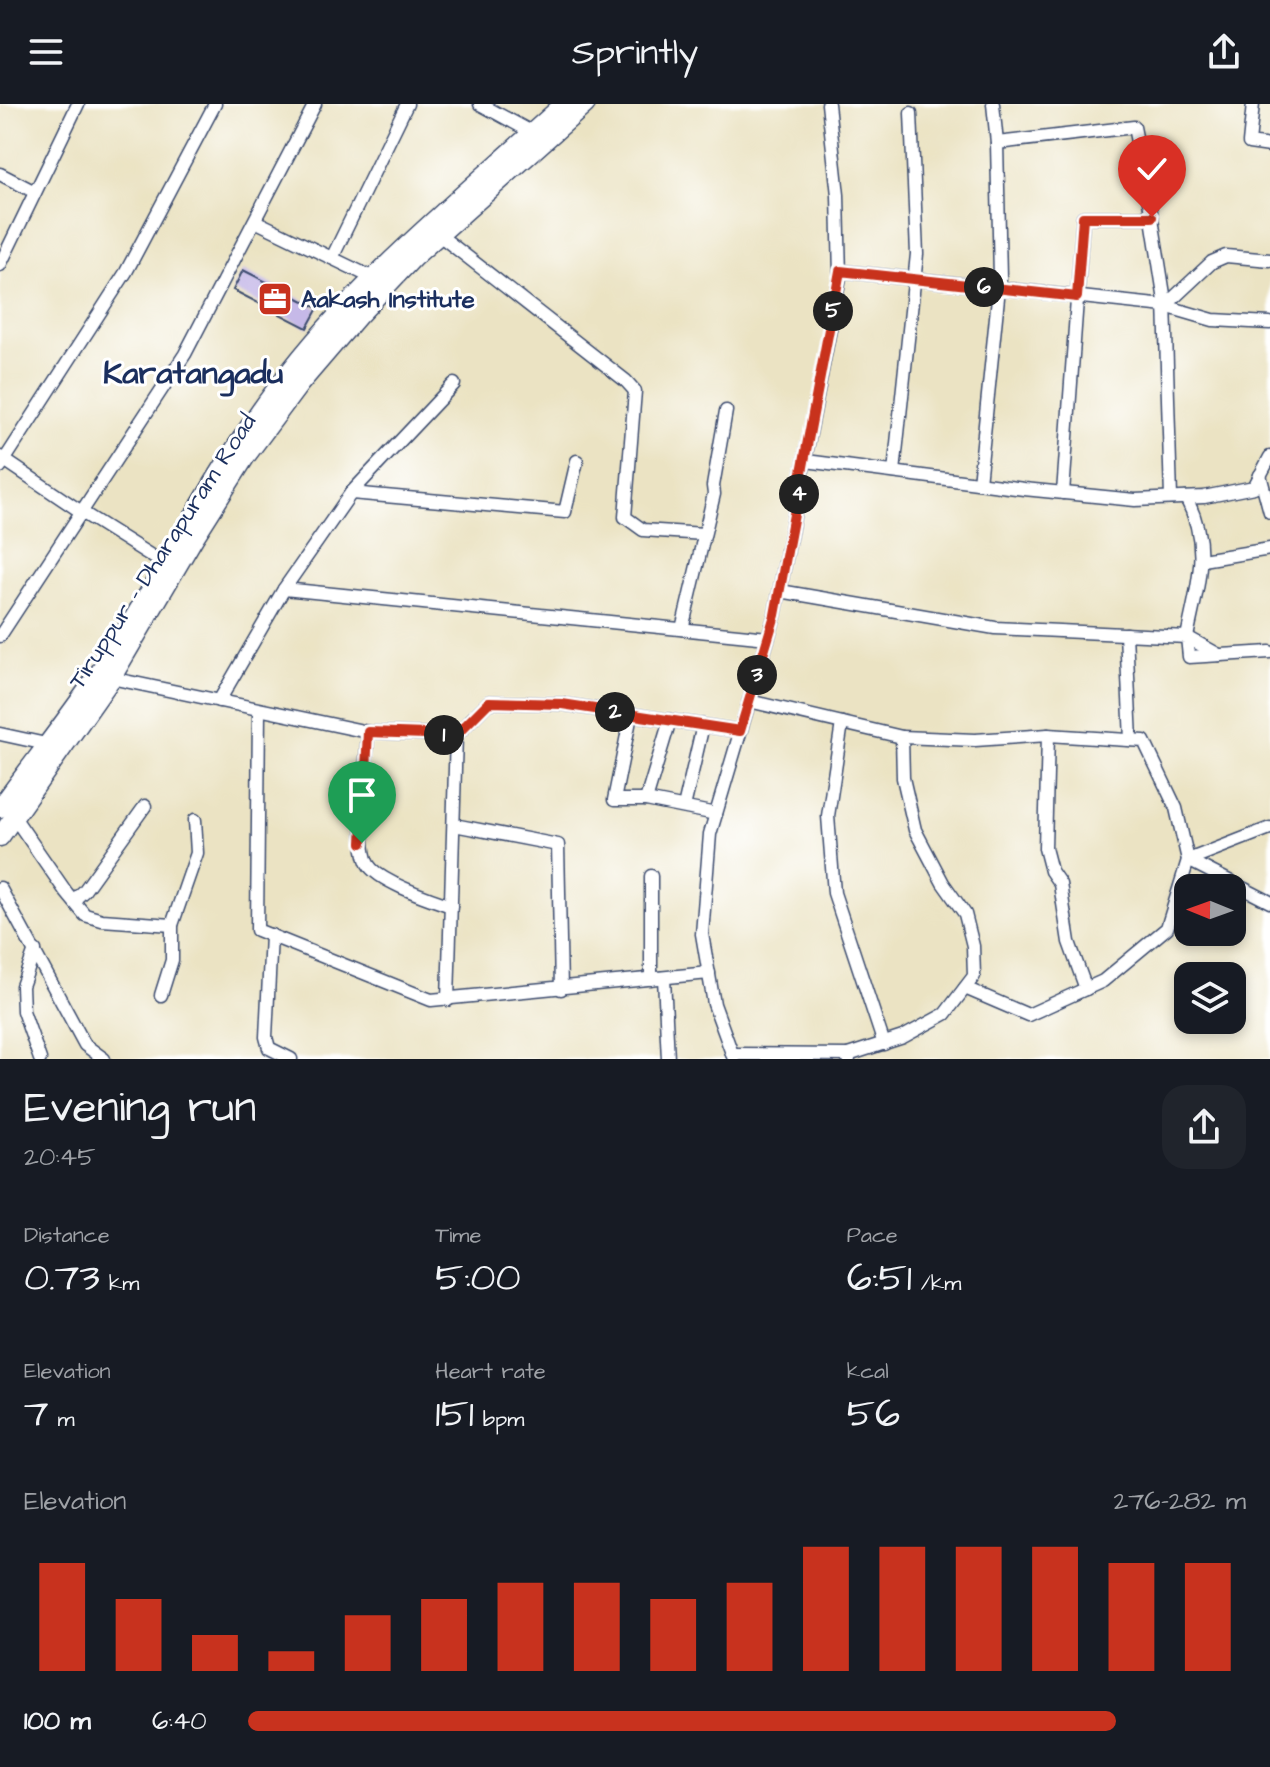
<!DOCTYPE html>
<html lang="en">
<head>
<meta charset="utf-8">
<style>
	body { margin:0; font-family:"Architects Daughter",sans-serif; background:#20242c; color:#f1f3f6; height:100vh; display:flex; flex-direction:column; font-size:30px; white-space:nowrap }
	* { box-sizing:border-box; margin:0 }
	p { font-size:26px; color:#9ea1a6 }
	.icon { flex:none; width:44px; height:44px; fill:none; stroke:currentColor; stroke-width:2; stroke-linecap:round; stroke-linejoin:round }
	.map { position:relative; height:955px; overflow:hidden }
	.panel { display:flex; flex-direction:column; background:#171b24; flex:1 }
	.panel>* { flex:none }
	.needle { width:52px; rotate:271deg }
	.tools { position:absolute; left:1174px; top:770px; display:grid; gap:16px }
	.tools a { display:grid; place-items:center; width:72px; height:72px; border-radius:16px; background:#171b24; box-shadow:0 4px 12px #0003; font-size:40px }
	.pin { position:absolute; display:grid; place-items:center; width:68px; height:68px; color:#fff; margin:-82px -34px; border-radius:50% 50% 50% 0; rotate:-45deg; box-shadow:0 0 8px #0007 }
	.pin .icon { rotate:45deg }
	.km { position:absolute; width:40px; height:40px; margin:-20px; border-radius:50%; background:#222; color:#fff; font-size:22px; line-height:40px; text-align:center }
	.round { display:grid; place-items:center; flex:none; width:84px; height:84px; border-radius:24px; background:#20242c }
	.summary { display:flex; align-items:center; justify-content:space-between; height:136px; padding:0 24px }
	h1 { font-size:44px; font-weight:600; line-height:60px }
	.stats { display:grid; grid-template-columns:repeat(3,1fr); gap:12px; height:136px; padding:8px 24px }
	.stats div { display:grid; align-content:center }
	.stats b { font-size:40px; font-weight:600 }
	.stats small { font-size:22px; font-weight:400 }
	.stats p { font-size:22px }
	.chart { height:224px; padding:16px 24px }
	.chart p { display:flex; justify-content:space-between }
	.chart svg { width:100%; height:144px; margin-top:8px; stroke:#c8321e; stroke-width:6 }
	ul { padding:0 24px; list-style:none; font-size:26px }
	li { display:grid; grid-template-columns:128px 96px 1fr; align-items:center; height:60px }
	li i { height:20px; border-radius:10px; background:#c8321e }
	header { display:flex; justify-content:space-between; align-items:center; height:104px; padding:0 24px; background:#171b24; font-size:36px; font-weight:600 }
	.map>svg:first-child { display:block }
</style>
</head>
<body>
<header><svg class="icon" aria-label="menu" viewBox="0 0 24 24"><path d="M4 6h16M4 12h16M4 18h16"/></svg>Sprintly<svg class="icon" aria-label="share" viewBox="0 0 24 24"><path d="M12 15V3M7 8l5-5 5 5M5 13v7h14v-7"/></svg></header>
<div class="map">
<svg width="1270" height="955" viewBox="0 0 1270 955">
	<rect width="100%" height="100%" fill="#fff"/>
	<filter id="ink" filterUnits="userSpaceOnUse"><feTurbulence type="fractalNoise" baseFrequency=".0125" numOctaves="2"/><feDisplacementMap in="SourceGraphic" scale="16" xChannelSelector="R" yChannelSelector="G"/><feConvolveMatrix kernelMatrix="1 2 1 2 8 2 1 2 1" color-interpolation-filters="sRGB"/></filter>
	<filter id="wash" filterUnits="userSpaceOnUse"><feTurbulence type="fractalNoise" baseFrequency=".006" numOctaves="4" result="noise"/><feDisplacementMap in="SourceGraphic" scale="32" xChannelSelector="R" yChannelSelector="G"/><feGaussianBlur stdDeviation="1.8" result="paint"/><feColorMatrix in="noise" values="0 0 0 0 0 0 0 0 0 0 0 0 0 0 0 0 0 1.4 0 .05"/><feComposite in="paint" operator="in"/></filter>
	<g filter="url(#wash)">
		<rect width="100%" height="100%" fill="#ebe3c3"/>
		<g id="blocks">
			<path fill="#c6b9e8" d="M243,166l75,38 -11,20 -74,-38z"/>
		</g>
	</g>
	<g filter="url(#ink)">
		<use href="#blocks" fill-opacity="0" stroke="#3a4a6d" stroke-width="2"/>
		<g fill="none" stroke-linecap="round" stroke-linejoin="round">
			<g stroke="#3a4a6d" stroke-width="15">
				<g id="minor">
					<path d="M480,0l57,31"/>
					<path d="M1253,0l-4,39 21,3"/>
					<path d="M997,39l137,-16 17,85 14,89 6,197"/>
					<path d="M0,70l35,18"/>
					<path d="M255,117l118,57"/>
					<path d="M438,130l188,147 9,10 -10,126 18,13 61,4"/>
					<path d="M332,154l75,-154"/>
					<path d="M0,161l78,-161"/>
					<path d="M840,167l325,35 48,14 57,3"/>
					<path d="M1165,202l47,-44 14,-6 44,4"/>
					<path d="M0,353l80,54 89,56"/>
					<path d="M806,357l218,28 111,11 69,-3 50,-10 16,-30"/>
					<path d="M0,363l126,-195 89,-168"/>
					<path d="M894,368l23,-218 -6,-141"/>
					<path d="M1260,371l10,37"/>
					<path d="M979,379l21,-205 -3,-135 -4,-39"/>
					<path d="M351,389l214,19 12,-51"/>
					<path d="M1063,389l20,-276h69"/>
					<path d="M1186,394c26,49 11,88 1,139l32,18"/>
					<path d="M1202,456l68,-11"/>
					<path d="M284,485l484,49"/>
					<path d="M780,487l215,37 192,9 2,20 81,-5"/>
					<path d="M682,525l32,-135 -1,-8 13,-75"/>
					<path d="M1126,530l5,106"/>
					<path d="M0,532l185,-282 130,-250"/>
					<path d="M106,573l262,55 88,3 33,-33 73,2 178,27"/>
					<path d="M219,597l65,-112 67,-96 103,-109"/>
					<path d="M749,597l153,36 1,41 12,52 28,53 22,31 8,32 1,30 -29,38 -42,23 -55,18"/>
					<path d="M259,606l-2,220 174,70 278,-27"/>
					<path d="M631,611l-17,85h32l70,14"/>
					<path d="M842,619l-14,93 6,77 50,151"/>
					<path d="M368,628c-1,29 -12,110 0,132 10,18 63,35 83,42"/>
					<path d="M0,630l46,10"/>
					<path d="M1048,631l-3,113 6,23 9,13 9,58 17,47"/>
					<path d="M902,633l73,3 73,-5 96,6 32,67 12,52 -21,68 -64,53 -75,34 -63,-27"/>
					<path d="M646,696l24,-80"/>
					<path d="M684,703l19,-82"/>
					<path d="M14,713l52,75 19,23 17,5 70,5"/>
					<path d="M454,721l104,20 3,144"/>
					<path d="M1188,756l82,42"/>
					<path d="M1188,756l82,-32"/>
					<path d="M651,772v103"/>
					<path d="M0,784l85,157 19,14"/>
					<path d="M74,796l10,-9 61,-85"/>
					<path d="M271,831l-5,102 3,11 22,11"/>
					<path d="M35,846l-13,36 1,25 17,48"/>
					<path d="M664,874l4,81"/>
					<path d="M161,891l11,-35v-35l25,-72 -2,-33"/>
					<path d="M448,896l8,-265"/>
					<path d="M732,950l116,1 1,4"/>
					<path d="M734,955l-20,-55 -12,-70 8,-100 65,-219 65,-338 -2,-82 -10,-91"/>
				</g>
			</g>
			<g stroke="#3a4a6d" stroke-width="21">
				<g id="highway">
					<path d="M0,704c32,-44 66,-87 97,-132 64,-95 113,-200 183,-292 80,-107 186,-190 284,-280"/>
					<path d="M0,733l111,-158 83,-141 52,-82 53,-71 60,-70 54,-57 173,-154"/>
				</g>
			</g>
			<use href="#minor" stroke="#fff" stroke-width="12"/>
			<use href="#highway" stroke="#fff" stroke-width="18"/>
		</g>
	</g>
	<g fill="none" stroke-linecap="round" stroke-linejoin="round" filter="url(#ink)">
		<g stroke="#fff" stroke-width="16">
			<path id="route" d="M362,739l6,-111 88,3 33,-33 73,2 178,27 35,-116 65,-344 237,26 6,-80h69"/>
		</g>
		<use href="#route" stroke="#c8321e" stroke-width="10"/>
	</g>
	<defs>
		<g id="office-square" transform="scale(1.8)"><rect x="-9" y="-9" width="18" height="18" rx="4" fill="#c8321e" stroke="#fff"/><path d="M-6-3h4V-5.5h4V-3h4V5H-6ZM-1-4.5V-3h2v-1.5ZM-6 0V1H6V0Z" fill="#fff"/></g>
	</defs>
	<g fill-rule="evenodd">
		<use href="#office-square" x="275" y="195"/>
	</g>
	<g text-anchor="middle" stroke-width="6" stroke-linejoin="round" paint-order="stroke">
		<g font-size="24" font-weight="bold" fill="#1b2f5e" stroke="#fff" text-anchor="start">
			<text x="301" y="203">Aakash Institute</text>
		</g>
		<g font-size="24" fill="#1b2f5e" stroke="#fff">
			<text transform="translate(162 447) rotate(-57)" y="8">Tiruppur - Dharapuram Road</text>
		</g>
		<g font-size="32" font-weight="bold" fill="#1b2f5e" stroke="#fff">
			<text x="193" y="279">Karatangadu</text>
		</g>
	</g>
</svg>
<div class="tools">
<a><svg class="needle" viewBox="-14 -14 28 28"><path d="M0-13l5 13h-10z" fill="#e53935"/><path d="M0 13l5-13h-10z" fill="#9ea1a6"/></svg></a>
<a><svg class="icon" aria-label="layers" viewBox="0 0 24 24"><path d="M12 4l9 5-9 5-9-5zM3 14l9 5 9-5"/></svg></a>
</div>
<div class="pin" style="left:362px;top:739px;background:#1e9e55"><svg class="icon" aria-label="arrive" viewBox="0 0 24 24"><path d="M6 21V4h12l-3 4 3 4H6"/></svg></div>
<div class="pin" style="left:1152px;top:113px;background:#d93025"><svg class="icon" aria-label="check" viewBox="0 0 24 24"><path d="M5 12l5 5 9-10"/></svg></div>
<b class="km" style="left:444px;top:631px">1</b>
<b class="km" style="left:615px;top:608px">2</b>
<b class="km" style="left:757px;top:571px">3</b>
<b class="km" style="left:799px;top:390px">4</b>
<b class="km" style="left:833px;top:207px">5</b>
<b class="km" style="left:984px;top:183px">6</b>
</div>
<section class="panel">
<div class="summary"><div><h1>Evening run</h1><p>20:45</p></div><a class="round"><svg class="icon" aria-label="share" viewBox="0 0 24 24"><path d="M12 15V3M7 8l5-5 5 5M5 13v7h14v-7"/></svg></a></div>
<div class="stats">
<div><p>Distance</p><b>0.73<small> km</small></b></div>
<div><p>Time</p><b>5:00</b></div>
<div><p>Pace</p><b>6:51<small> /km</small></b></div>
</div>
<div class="stats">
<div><p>Elevation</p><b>7<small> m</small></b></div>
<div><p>Heart rate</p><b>151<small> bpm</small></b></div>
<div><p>kcal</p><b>56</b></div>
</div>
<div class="chart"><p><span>Elevation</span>276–282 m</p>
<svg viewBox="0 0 160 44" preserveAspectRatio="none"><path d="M5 44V11M15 44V22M25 44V33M35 44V38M45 44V27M55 44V22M65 44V17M75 44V17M85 44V22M95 44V17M105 44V6M115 44V6M125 44V6M135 44V6M145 44V11M155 44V11"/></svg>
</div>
<ul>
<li><b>100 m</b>6:40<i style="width:87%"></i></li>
</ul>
</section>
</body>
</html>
